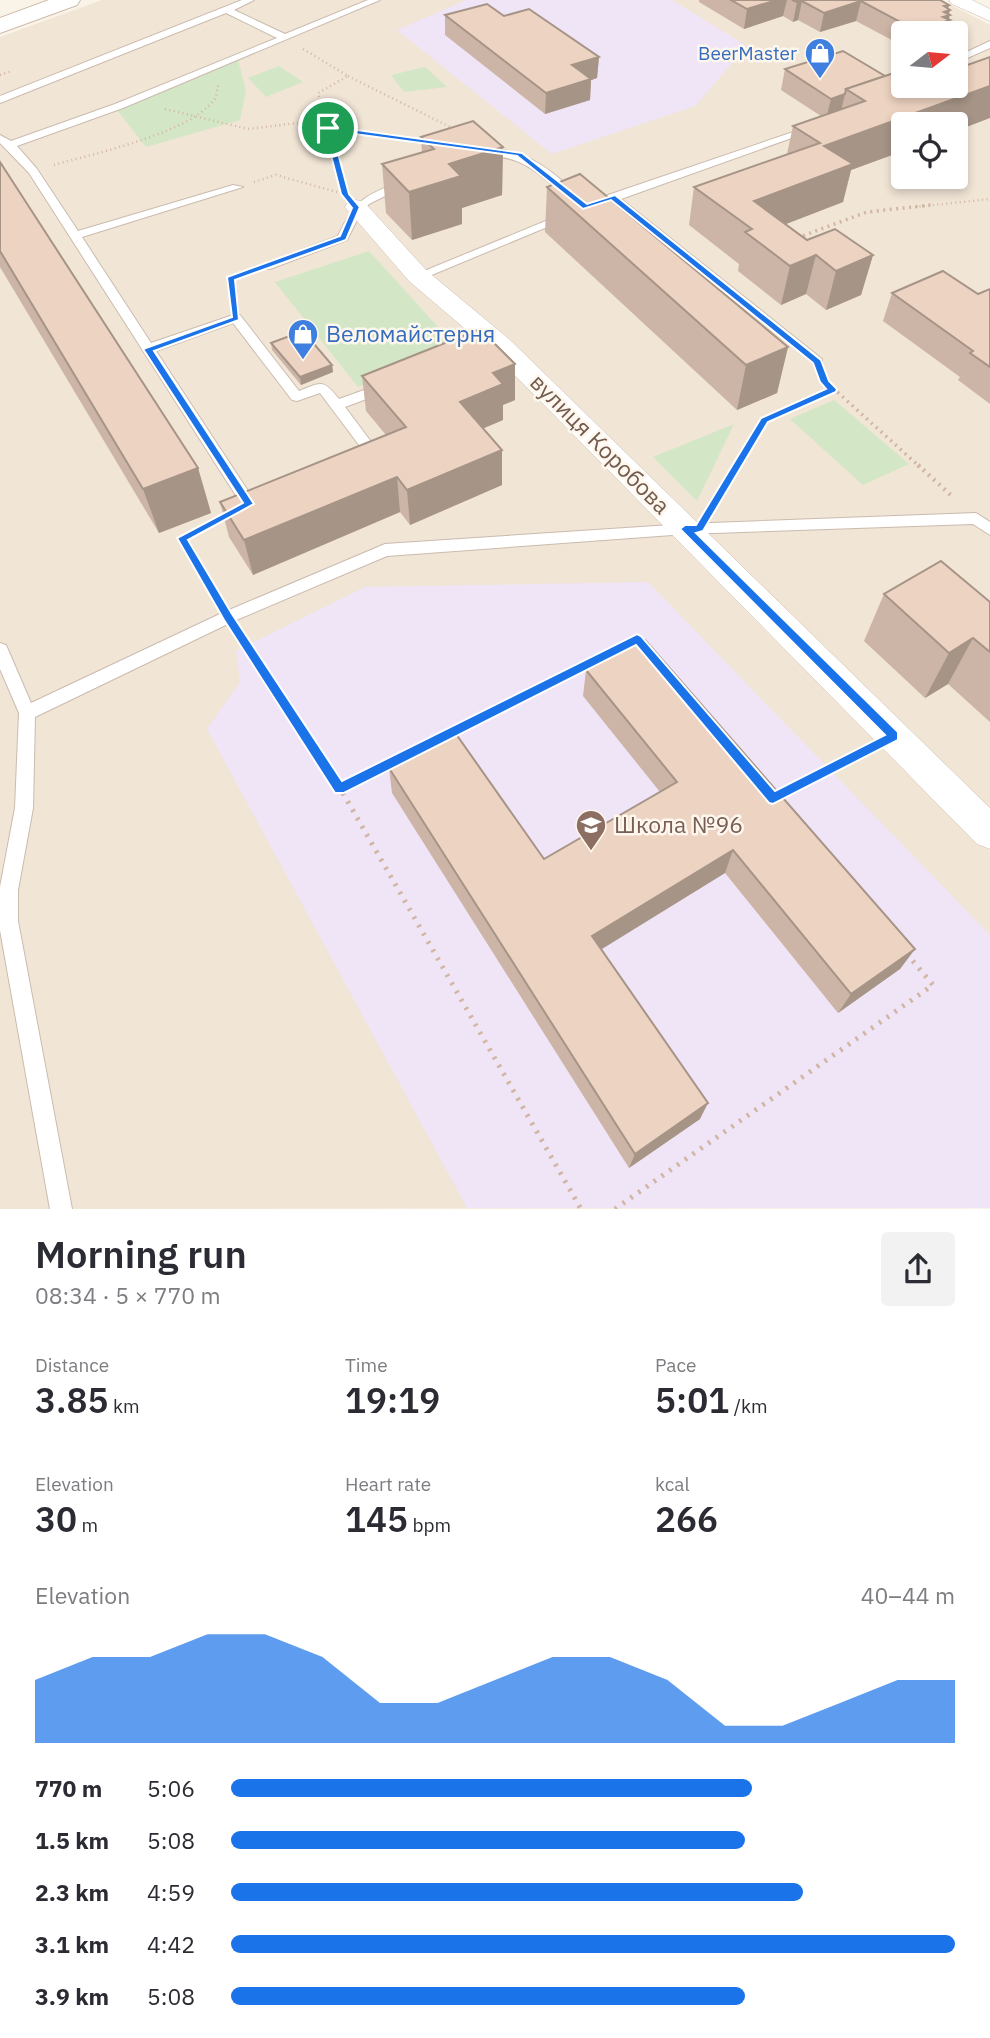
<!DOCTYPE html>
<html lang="en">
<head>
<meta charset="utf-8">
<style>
	body { margin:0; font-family:"IBM Plex Sans",sans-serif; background:#f2f2f3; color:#2b2b33; height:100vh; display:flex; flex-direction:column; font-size:26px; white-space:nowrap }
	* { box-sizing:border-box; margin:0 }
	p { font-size:23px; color:#7c7c81 }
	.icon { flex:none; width:38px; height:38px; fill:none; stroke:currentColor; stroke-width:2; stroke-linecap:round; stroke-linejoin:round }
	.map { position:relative; height:1209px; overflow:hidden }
	.drawer { display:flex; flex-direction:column; background:#fff; flex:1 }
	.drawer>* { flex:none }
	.needle { width:46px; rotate:74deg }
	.tools { position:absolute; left:891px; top:21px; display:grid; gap:14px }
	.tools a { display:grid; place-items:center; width:77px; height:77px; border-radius:7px; background:#fff; box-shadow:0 4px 10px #0003; font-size:35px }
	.pin { position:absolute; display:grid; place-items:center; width:60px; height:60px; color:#fff; margin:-30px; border:4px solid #fff; border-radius:50%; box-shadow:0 2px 7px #0007 }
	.round { display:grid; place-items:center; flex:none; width:74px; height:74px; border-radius:7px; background:#f2f2f3 }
	.headline { display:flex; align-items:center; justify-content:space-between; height:119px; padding:0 35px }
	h1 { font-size:38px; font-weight:600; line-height:52px }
	.figures { display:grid; grid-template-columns:repeat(3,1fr); gap:10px; height:119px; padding:7px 35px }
	.figures div { display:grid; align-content:center }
	.figures b { font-size:35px; font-weight:600 }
	.figures small { font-size:19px; font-weight:400 }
	.figures p { font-size:19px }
	.chart { height:196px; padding:14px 35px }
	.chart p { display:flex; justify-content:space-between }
	.chart svg { width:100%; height:126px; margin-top:7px; fill:#1a73e8; opacity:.7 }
	ul { padding:0 35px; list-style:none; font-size:23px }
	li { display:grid; grid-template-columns:112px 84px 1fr; align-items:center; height:52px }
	li i { height:18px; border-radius:9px; background:#1a73e8 }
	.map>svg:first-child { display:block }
</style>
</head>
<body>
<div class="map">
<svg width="990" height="1209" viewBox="0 0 990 1209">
	<rect width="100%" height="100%" fill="#faf3e7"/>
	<path fill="#f1e5d6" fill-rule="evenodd" d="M102,0h839l49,25v1183l-990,1v-1172zM903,33h53v53h-53zM903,124h53v53h-53z"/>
	<g fill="#f0e4f7">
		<path d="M466,0h206l75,46 -52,60 -143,48 -155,-124z"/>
		<path d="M648,582l342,353v273h-523l-260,-479 33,-47 -4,-31 129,-64z"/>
	</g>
	<g fill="#d3e7c6">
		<path d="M238,60l8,31 -6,29 -94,27 -29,-37z"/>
		<path d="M279,66l24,16 -37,15 -18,-19z"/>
		<path d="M425,67l22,20 -43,5 -13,-17z"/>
		<path d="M369,251l89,98 -100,38 -83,-105z"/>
		<path d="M834,400l75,64 -46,21 -73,-66z"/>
		<path d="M734,424l-37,77 -44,-44z"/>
	</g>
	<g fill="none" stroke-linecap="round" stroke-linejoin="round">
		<g stroke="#cbbbae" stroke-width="2">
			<g id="service">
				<path d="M242,0h12l-20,10 51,24 83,-34h12l-257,108 -106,38 20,23 41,62 155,-46 10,2 -161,50 69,106 85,-29 4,1 59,76c23,-9 24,-12 40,8l39,-14h10v6l-43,16 36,48 -12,7 -5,-2 -2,-3 3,-4 -45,-60 -23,8 -5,-1 -59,-77 -77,28 96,146h10l2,4 -2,4 -13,4 -5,-1 -215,-335 -29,-30v-8l11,6 104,-37 162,-66 -51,-25 -226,90v-7z"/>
				<path d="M990,41v7l-34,15v-6z"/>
				<path d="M805,128l9,2 -193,69 201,160v6l-5,1 -206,-164 -22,7 -6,-3 25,-11z"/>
				<path d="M497,149c32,3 60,25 82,48l-10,2c-26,-21 -49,-48 -85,-41l-5,-3z"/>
				<path d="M400,182l9,2 -40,20 -9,10 -13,26 -77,29h-8l-2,-3 78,-30c16,-35 27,-41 62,-54z"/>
				<path d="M565,213l4,1v4l-147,61h-8l-2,-3z"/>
				<path d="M976,513l14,9v13l-17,-11 -287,10 -299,22 -153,65 -199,96 -2,91 -15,82v31l54,288h-22l-50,-279v-43l15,-79 4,-95 -19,-44v-26l6,2 25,58 191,-90 163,-69 301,-20z"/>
			</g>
		</g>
		<g stroke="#cbbbae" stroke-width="1">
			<g id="minor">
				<path d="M949,0h23l18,9v12l-38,-17z"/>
				<path d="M356,200l8,2 63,69 82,68 481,469v41l-13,-5 -486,-493 -82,-70 -64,-74 3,-5z"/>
			</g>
		</g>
		<g stroke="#cebbac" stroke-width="2">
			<path id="secondary" d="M49,0h31l-3,5 -77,28v-15z"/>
		</g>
		<g stroke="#d2b6a4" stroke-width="2.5" stroke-dasharray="1 3.5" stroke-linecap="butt">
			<path d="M303,49l45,27 -30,17 26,97"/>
			<path d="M0,75l12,-4"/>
			<path d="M348,76l106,53"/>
			<path d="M165,109l83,20 49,-6 128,19"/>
			<path d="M54,165c41,-12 134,-31 160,-65 3,-4 3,-10 4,-15"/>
			<path d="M254,182l22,-7 61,17"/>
			<path d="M915,207l75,-8"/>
		</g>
		<g stroke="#d2b6a4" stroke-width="3.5" stroke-dasharray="2 4.5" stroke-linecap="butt">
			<path d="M797,238l70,-26 64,-7"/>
			<path d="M233,299l-3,-20 19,-7"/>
			<path d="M823,379l97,88"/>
			<path d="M736,467l29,-47 67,-31"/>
		</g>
		<g stroke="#d2b6a4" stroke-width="4.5" stroke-dasharray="2 5" stroke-linecap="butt">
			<path d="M918,465l36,33"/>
			<path d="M711,509l27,-44"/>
			<path d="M218,599l-36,-61 44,-23"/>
			<path d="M239,634l105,161"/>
			<path d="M340,789l297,-150 6,7"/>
			<path d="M779,795l86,-44"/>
		</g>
		<g stroke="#d2b6a4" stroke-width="5" stroke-dasharray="2.5 7" stroke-linecap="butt">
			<path d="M343,793l238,416"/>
			<path d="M776,797l7,-4"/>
			<path d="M615,1209l318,-224 -27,-32"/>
		</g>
		<use href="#service" fill="#fff" fill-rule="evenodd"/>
		<use href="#minor" fill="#fff" fill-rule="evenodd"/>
		<use href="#secondary" fill="#fff" fill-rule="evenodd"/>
	</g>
	<g fill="#ccb5a6">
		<path d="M699,0h241l9,5 -1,4 2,1 -2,10h2l-4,13h-43v13l-47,-25 -36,11 -22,-12 -5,2 -10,-6 -39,13 -45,-27z"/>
		<path d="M445,15l59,1 95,41 -2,21 -6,2 -1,20 -45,14 -100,-79z"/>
		<path d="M843,51l60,73v27l-52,19 -8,32 -57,22 21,16 66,15 -12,40 -35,15 -20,-16 -25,11 -43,-34 1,-7 -50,-39 5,-38 93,-33 6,-28 28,-10 -40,-26 4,-21z"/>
		<path d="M421,137l82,10 -1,48 -40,13v16l-50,16 -26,-27 -4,-49 40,-11z"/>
		<path d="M0,162l198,306 13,45 -52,20 -159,-266z"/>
		<path d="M547,187l241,160 -11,46 -40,17 -192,-178z"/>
		<path d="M990,289v115l-32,-24 2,-3 -77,-56 9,-28 86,1z"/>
		<path d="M271,343l61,22 1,7 -32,13 -29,-35z"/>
		<path d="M362,376l153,24 -12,5v15l-20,8 19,22v35l-92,40 -10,-13 -147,63 -24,-38 -9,-35 166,-67 -20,-24z"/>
		<path d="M884,594l106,8v120l-42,-38 -23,14 -61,-57z"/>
		<path d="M586,670l329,279 -15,20 -62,44 -113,-140 -124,76 99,170 -71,49 -237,-375 -3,-25 155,91 116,-67 -77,-96z"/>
	</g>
	<g fill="#a69487">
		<path d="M777,0h10l-4,16 -39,13 3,-20z"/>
		<path d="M802,1l-4,19 -5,2 4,-20z"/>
		<path d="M861,1l-5,20 -36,11 4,-19z"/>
		<path d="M949,5l-2,6 3,-1 -2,5h2l-2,6 2,-1 -4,13h-30l1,-2 27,-25z"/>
		<path d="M599,57l-2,21 -6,2 -1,20 -45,14 1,-21 26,-28z"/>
		<path d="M990,86v32l-34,13v-7h-53v27l-52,19 -8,32 -91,35 2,-36 70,-55z"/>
		<path d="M845,94l-5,21 -14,4 5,-20z"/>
		<path d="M503,147l-1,48 -40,13v16l-50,16 -3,-48 40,-28z"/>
		<path d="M816,255l-10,39 -25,11 9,-39z"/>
		<path d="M873,255l-12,40 -35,15 10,-39z"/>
		<path d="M788,347l-11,46 -40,17 9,-45z"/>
		<path d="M515,364v36l-12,5v15l-42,18 -1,-36 33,-29z"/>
		<path d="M332,365l1,7 -32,13 -1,-8z"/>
		<path d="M502,450v35l-92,40 -3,-35z"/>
		<path d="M198,468l13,45 -52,20 -16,-44z"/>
		<path d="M397,477l3,35 -147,63 -9,-35z"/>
		<path d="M973,638l-25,46 -23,14 24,-45z"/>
		<path d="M733,850l-8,23 -136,84 3,-21z"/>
		<path d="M915,949l-15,20 -62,44 13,-19z"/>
		<path d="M708,1103l-8,16 -71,49 6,-14z"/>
	</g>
	<g fill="#edd3c1" stroke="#a69487" stroke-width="2">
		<path d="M731,0h46l-30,9z"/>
		<path d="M792,0h148l9,5 -5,1 6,4 -6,2 6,3 -7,2 7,3 -33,11 -56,-30 -37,12 -22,-12 -5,1z"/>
		<path d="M487,4l17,12 25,-7 70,48 -27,8 19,14 -45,14 -101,-78z"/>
		<path d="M843,51l42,25 -39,13 -1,5 -14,5 -46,-30z"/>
		<path d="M990,57v29l-166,60 29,18 -99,37 53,39 28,-11 38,26 -37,16 -20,-16 -26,11 -45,-34 7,-3 -58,-42 126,-44 -27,-17 72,-25 -19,-12 57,-19v16h53v-17z"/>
		<path d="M473,121l30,26 -54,17 12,12 -52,16 -27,-28 52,-15 -13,-12z"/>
		<path d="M0,162l198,306 -55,21 -143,-238z"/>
		<path d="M580,174l208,173 -42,18 -199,-178z"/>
		<path d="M943,271l35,23 12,-5v78l-20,-14 3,-2 -81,-58z"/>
		<path d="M480,329l35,35 -22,9 10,11 -43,18 42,48 -95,40 -10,-13 -153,63 -24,-38 186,-75 -44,-51z"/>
		<path d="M303,331l29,34 -32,12 -29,-34z"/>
		<path d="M941,561l49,41v50l-17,-14 -24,15 -65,-59z"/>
		<path d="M645,640l270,309 -64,45 -118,-144 -141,86 116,167 -73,51 -246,-386 67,-34 88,125 133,-77 -91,-112z"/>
	</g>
	<path fill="#1a73e8" stroke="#fff" stroke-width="2" fill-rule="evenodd" d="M328,126l194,27 65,51 28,-9 206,165 8,21 8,8 -1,3 -68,30 -65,109 -7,2 202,199v8l-125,64 -4,-1 -133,-158 -292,148h-9l-111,-173 -47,-82 66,-35 -100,-154 89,-32 -5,-40 113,-41 12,-28 -11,-14 -17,-66zM332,131l185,25 66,53 28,-9 202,163 7,19 6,7 -65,29 -65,107h-11l-5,4 205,206 -110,56 -134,-155 -4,-2 -295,147 -110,-167 -44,-74 66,-36 -100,-153 85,-31 -4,-40 111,-40 14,-33 -11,-13z"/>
	<defs>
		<g id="shop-pin" transform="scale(1.575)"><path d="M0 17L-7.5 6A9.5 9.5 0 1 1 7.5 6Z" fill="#3f7fe0" stroke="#fdf7ed"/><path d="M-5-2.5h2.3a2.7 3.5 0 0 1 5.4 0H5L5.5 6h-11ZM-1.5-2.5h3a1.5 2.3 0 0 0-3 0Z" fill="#fff"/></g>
		<g id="school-pin" transform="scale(1.575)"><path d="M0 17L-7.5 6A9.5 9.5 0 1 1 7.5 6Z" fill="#8d6e63" stroke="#fdf7ed"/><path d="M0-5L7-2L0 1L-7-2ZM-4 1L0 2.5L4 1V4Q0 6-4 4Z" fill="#fff"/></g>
	</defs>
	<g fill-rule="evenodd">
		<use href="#shop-pin" x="820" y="53"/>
		<use href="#shop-pin" x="303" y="334"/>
		<use href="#school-pin" x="591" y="825"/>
	</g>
	<g text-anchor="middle" stroke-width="5" stroke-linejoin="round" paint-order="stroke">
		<g font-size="19" fill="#366cbe" stroke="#fdf7ed" text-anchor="end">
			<text x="797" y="60">BeerMaster</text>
		</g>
		<g font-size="23" fill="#366cbe" stroke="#fdf7ed" text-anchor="start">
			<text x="326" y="342">Веломайстерня</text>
		</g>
		<g font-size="23" fill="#725b4e" stroke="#fdf7ed">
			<text transform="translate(600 444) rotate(45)" y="8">вулиця Коробова</text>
		</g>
		<g font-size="23" fill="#785e54" stroke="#fdf7ed" text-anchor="start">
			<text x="614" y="833">Школа №96</text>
		</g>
	</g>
</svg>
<div class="tools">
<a><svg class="needle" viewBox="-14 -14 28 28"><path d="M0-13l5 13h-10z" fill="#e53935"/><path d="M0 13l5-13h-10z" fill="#7c7c81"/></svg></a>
<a><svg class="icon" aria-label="locate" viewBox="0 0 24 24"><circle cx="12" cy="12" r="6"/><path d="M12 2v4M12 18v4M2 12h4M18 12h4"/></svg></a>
</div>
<div class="pin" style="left:328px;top:128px;background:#1e9e55"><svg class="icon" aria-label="arrive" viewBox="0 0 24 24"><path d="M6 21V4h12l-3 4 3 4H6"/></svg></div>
</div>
<section class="drawer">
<div class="headline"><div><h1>Morning run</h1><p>08:34 · 5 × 770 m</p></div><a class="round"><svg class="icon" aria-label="share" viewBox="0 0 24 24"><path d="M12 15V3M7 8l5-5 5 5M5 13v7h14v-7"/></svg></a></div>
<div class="figures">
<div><p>Distance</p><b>3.85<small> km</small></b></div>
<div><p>Time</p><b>19:19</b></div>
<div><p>Pace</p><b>5:01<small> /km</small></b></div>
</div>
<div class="figures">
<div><p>Elevation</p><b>30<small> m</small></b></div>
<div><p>Heart rate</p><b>145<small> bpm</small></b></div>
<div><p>kcal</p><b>266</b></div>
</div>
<div class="chart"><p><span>Elevation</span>40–44 m</p>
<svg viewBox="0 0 160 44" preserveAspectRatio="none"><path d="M0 44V22L10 14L20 14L30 6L40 6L50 14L60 30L70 30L80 22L90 14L100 14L110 22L120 38L130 38L140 30L150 22L160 22V44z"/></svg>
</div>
<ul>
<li><b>770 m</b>5:06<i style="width:72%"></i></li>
<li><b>1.5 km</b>5:08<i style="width:71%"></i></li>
<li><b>2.3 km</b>4:59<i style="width:79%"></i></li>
<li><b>3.1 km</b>4:42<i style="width:100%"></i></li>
<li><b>3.9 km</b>5:08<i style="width:71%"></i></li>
</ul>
</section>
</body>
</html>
